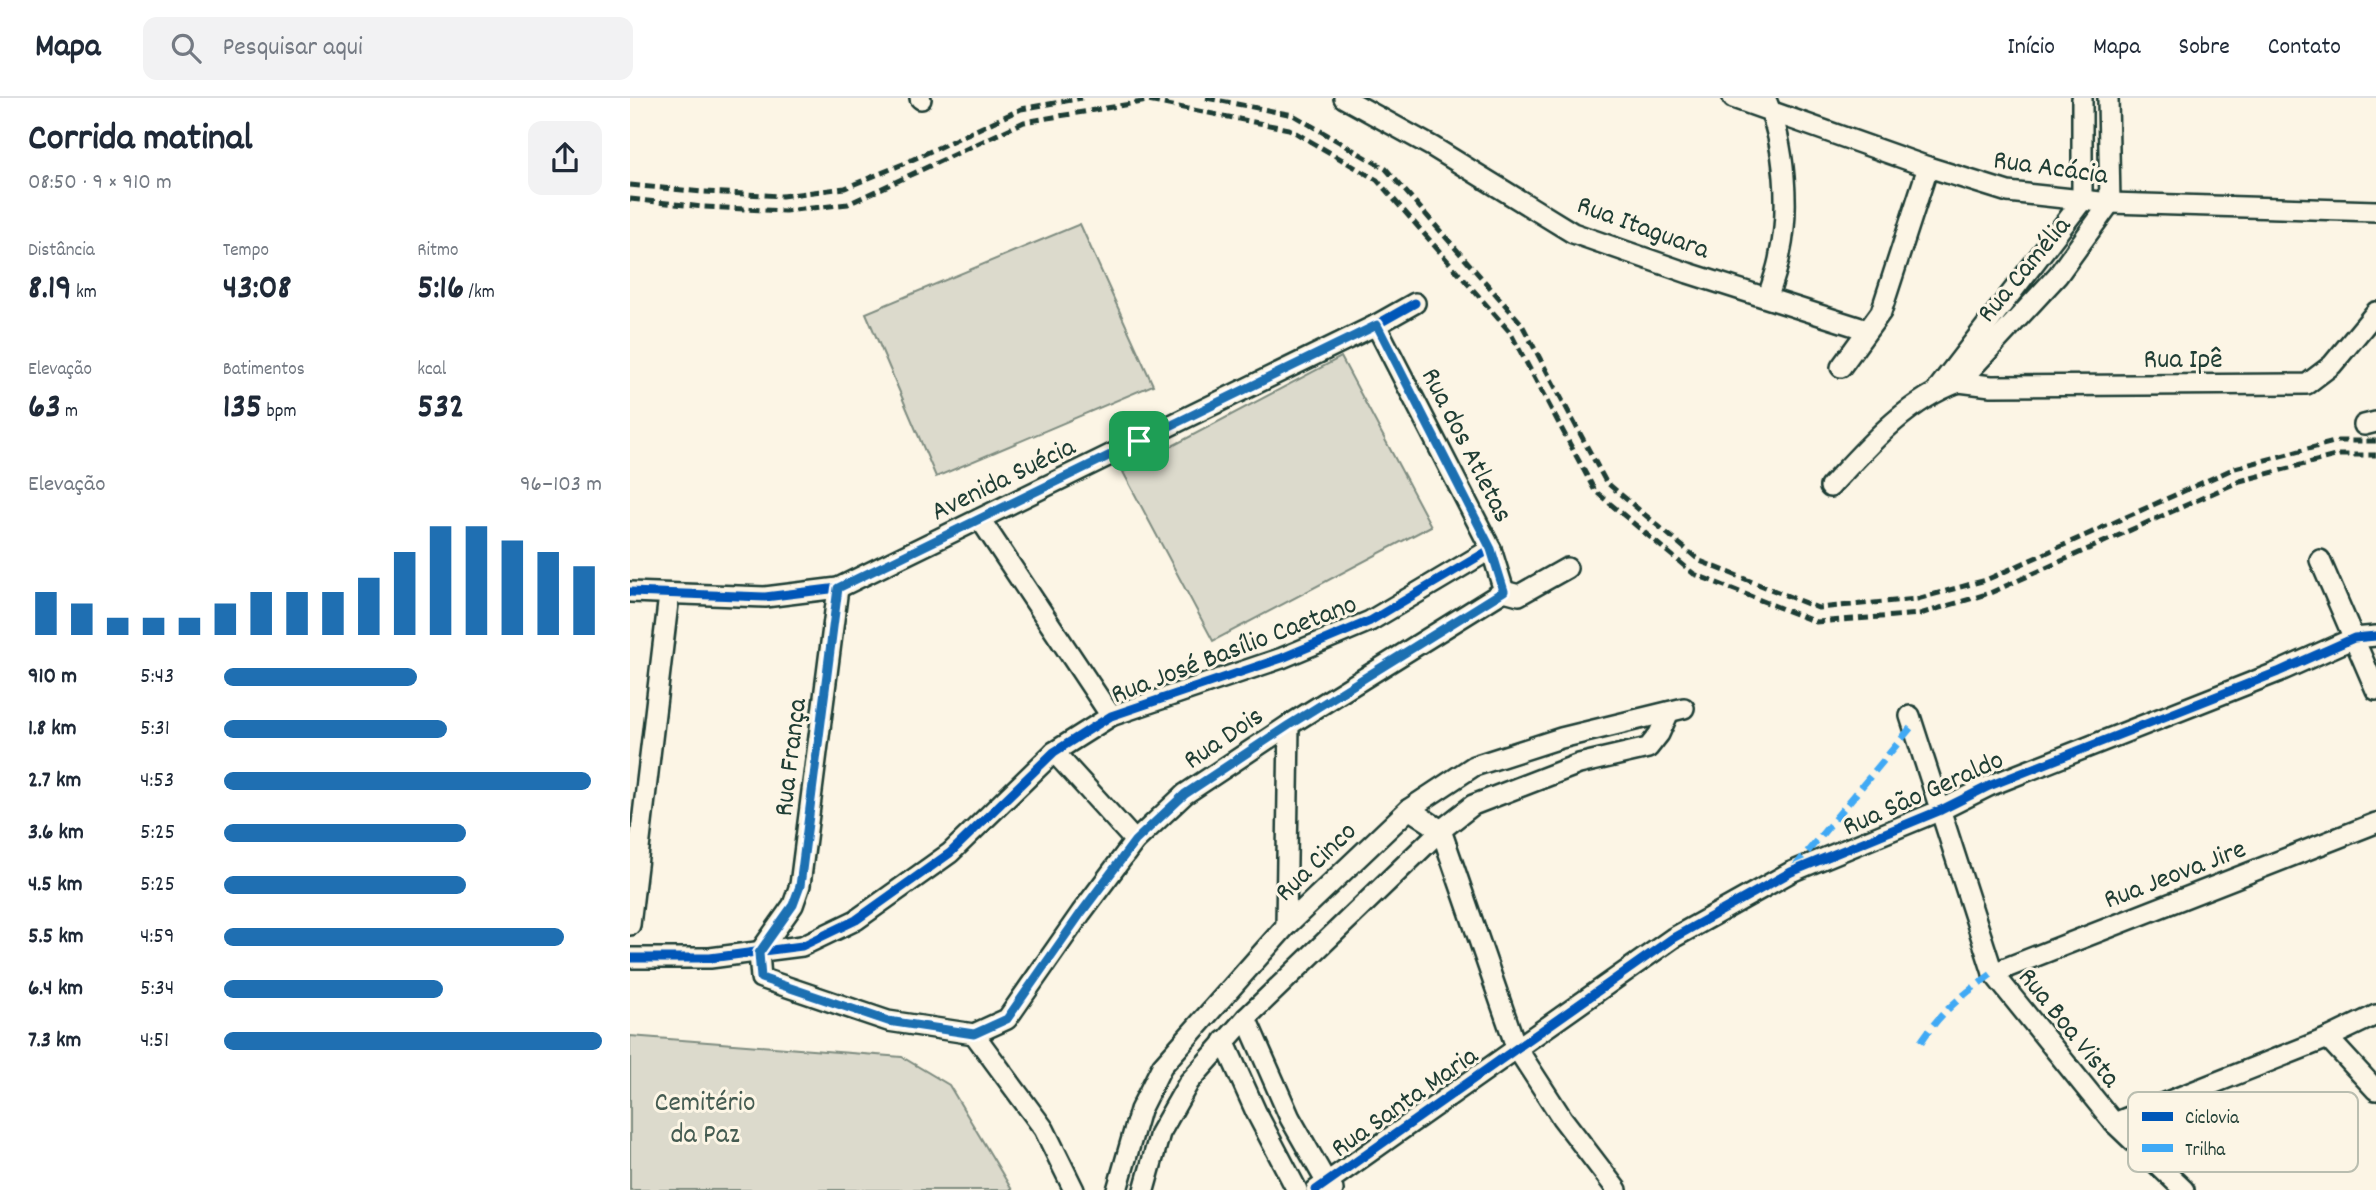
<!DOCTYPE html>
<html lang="pt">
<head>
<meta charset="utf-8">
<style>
	body { margin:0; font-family:Dekko,sans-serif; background:#f2f2f3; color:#1f2937; height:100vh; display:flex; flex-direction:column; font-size:26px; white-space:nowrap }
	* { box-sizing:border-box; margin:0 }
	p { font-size:23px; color:#747a83 }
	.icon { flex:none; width:38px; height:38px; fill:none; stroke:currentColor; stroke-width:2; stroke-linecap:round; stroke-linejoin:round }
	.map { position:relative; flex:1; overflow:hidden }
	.drawer { display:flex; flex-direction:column; background:#fff; width:630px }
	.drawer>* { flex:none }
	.pin { position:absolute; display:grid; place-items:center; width:60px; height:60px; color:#fff; margin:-30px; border-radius:14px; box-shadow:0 4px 10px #0006 }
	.round { display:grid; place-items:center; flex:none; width:74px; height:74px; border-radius:14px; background:#f2f2f3 }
	.headline { display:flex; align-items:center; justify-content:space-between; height:119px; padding:0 28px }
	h1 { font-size:38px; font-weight:800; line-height:52px }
	.metrics { display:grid; grid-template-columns:repeat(3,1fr); gap:10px; height:119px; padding:7px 28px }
	.metrics div { display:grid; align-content:center }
	.metrics b { font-size:35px; font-weight:800 }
	.metrics small { font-size:19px; font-weight:400 }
	.metrics p { font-size:19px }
	.chart { height:196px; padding:14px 28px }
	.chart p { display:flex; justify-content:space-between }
	.chart svg { width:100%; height:126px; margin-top:7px; stroke:#1f6fb2; stroke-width:6 }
	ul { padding:0 28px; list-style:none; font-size:23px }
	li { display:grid; grid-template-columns:112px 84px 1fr; align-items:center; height:52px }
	li i { height:18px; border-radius:9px; background:#1f6fb2 }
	header { display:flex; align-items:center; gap:42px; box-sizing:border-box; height:98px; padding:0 35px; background:#fff; border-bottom:2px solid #e0e1e3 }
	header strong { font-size:33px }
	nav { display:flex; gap:38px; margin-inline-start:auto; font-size:24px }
	.search { width:490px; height:63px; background:#f2f2f3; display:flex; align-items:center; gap:18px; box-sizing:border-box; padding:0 24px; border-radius:14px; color:#747a83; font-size:26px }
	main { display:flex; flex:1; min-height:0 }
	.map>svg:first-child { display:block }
</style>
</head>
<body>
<header>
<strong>Mapa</strong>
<div class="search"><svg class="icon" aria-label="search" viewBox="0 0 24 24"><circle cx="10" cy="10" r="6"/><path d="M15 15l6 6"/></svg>Pesquisar aqui</div>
<nav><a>Início</a><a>Mapa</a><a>Sobre</a><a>Contato</a></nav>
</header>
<main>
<section class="drawer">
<div class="headline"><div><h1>Corrida matinal</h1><p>08:50 · 9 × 910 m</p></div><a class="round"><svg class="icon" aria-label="share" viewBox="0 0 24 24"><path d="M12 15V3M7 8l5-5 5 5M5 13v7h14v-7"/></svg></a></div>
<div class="metrics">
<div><p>Distância</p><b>8.19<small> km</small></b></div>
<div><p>Tempo</p><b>43:08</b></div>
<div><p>Ritmo</p><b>5:16<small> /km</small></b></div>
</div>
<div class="metrics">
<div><p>Elevação</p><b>63<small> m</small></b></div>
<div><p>Batimentos</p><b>135<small> bpm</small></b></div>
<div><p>kcal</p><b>532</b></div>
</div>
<div class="chart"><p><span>Elevação</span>96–103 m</p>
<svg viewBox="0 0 160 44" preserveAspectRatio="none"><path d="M5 44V29M15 44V33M25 44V38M35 44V38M45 44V38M55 44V33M65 44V29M75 44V29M85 44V29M95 44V24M105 44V15M115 44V6M125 44V6M135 44V11M145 44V15M155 44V20"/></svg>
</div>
<ul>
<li><b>910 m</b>5:43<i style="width:51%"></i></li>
<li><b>1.8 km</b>5:31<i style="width:59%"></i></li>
<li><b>2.7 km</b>4:53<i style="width:97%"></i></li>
<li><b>3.6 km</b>5:25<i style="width:64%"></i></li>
<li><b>4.5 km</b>5:25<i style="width:64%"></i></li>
<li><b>5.5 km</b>4:59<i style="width:90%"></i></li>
<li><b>6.4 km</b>5:34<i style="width:58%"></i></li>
<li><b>7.3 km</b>4:51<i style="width:100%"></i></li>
</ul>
</section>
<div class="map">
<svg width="1746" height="1092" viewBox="0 0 1746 1092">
	<rect width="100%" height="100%" fill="#fcf5e5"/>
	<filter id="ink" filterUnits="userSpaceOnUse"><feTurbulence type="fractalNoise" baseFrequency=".0143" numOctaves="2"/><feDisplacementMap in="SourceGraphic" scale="14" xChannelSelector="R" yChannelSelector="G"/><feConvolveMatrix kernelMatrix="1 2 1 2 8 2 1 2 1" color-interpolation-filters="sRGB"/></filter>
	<g filter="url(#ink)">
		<g fill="#dcdacc" stroke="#7e8c80" stroke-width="2">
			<path d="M450,126l73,161 -217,92 -70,-164z"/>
			<path d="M711,259l90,169 -218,115 -90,-169z"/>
			<path d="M0,938l272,21 47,28 63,105h-382z"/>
		</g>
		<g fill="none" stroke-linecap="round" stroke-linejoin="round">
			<g stroke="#1f3d34" stroke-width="24">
				<g id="street">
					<path d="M290,0l1,1"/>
					<path d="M714,0l89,49 140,86 115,40 179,57"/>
					<path d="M1103,0l195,69 80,25 102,11 266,8"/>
					<path d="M1137,4c18,43 23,107 13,152 -2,15 -8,29 -12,43"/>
					<path d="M746,227l115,224 13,42"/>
					<path d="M1211,269l40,-55 47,-145"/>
					<path d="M1320,280l9,4 32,4 316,-2 25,-19 44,-53"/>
					<path d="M1309,289l143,-186v-103"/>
					<path d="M1734,327l12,-3"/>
					<path d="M1200,389c37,-40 76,-86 129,-105l99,-107 52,-72 -2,-105"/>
					<path d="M350,421l131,197"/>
					<path d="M1690,462l56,130"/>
					<path d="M0,494l135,5 73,-9 538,-263 39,-22"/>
					<path d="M1280,618l83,257 121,150 214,-85 48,52"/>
					<path d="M424,654l81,89"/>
					<path d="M779,711l32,21 75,217 46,71 55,72"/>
					<path d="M0,827l39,-330"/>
					<path d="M656,828l3,-201"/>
					<path d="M129,855l34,-48 7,-20 38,-297"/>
					<path d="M129,855l2,25 127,43 86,13"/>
					<path d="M0,860h80l92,-12 54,-26 94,-67 104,-101 57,-36 171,-58 88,-37 121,-72"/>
					<path d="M1363,875l383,-150"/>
					<path d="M616,920l44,100 37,65 6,7"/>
					<path d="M344,936l33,-15 74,-106 54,-72 50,-47 104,-69 215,-134 15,4 48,-27"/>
					<path d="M344,936l70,95 30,61"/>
					<path d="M1698,940l48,-23"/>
					<path d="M594,943l32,71 41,78"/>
					<path d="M1484,1025l70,67"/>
					<path d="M487,1092l23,-80 22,-44 124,-140 123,-117 65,-43 87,-28 123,-30"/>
					<path d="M514,1092l16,-57 29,-51 57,-64 195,-188 32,-25 106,-41 69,-16 11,-14 10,-22"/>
					<path d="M686,1092l357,-252 118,-66 150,-62 48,-24 289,-114 76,-34 22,-2"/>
				</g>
			</g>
			<use href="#street" stroke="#fcf5e5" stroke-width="19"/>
			<g stroke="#1f3d34" stroke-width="5" stroke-dasharray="10 5" stroke-linecap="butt">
				<path d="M576,0l87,17 93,54 135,154 85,159 94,79 118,47 99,-9 69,-19 249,-112 103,-27h38"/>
				<path d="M0,87l73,7 79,4 63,-8 58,-24 118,-55 61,-11"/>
				<path d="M0,101l73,8 82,4 63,-7 176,-82 124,-21 141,28 88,51 133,152 85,159 99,83 122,48 104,-8 70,-21 250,-112 99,-26h37"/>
			</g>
			<g stroke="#3fa9f5" stroke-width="7" stroke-dasharray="14 7" stroke-linecap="butt">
				<path d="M1164,770l119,-143"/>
				<path d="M1291,944c20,-31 42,-47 72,-69"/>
			</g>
			<g stroke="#fcf5e5" stroke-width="13">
				<g id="cycleway">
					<path d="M0,494l135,5 73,-9 538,-263 39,-22"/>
					<path d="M0,860h80l92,-12 54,-26 94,-67 104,-101 57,-36 171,-58 88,-37 121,-72"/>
					<path d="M686,1092l357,-252 118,-66 150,-62 48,-24 289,-114 76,-34 22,-2"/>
				</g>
			</g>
			<use href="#cycleway" stroke="#0057b8" stroke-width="9"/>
		</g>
	</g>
	<g fill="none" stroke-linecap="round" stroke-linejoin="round" filter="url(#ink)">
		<g stroke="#fff" stroke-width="14">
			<path id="route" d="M747,227l114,224 13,42 -215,134 -104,69 -50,47 -54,72 -74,106 -33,15 -86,-13 -127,-43 -2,-25 34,-48 7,-19 38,-298z"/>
		</g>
		<use href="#route" stroke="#1f6fb2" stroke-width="9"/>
	</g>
	<g text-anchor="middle" stroke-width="6" stroke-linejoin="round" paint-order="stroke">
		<g font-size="28" fill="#1f3d34" stroke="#fcf5e5">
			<text transform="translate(1421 67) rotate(8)" y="10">Rua Acácia</text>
			<text transform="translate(1014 127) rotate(20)" y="10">Rua Itaguara</text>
			<text transform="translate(1392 170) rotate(-50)" y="10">Rua Camélia</text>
			<text x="1553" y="269">Rua Ipê</text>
			<text transform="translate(839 346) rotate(63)" y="10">Rua dos Atletas</text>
			<text transform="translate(372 379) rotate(-26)" y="10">Avenida Suécia</text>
			<text transform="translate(603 549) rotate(-21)" y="10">Rua José Basílio Caetano</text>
			<text transform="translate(592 638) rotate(-34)" y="10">Rua Dois</text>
			<text transform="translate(158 659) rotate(-83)" y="10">Rua França</text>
			<text transform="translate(1292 693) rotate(-24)" y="10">Rua São Geraldo</text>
			<text transform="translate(684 762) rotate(-44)" y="10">Rua Cinco</text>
			<text transform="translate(1544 774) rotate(-21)" y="10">Rua Jeova Jire</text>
			<text transform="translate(1441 928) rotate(51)" y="10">Rua Boa Vista</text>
			<text transform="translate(773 1002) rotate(-35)" y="10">Rua Santa Maria</text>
		</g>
		<g font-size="28" fill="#455c52" stroke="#fcf5e5">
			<text x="75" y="1012">Cemitério<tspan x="75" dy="32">da Paz</tspan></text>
		</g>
	</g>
	<rect x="1498" y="994" width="230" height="80" rx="10" fill="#fcf5e5" stroke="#babeb0" stroke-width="2"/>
	<rect x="1512" y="1014" width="31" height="9" fill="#0057b8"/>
	<rect x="1512" y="1046" width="31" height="8" fill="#3fa9f5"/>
	<g font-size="19" fill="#1f3d34">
		<text x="1555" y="1025">Ciclovia</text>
		<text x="1555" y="1057">Trilha</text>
	</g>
</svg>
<div class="pin" style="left:509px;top:343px;background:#1e9e55"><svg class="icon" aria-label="arrive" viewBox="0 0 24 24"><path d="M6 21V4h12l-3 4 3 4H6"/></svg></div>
</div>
</main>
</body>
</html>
